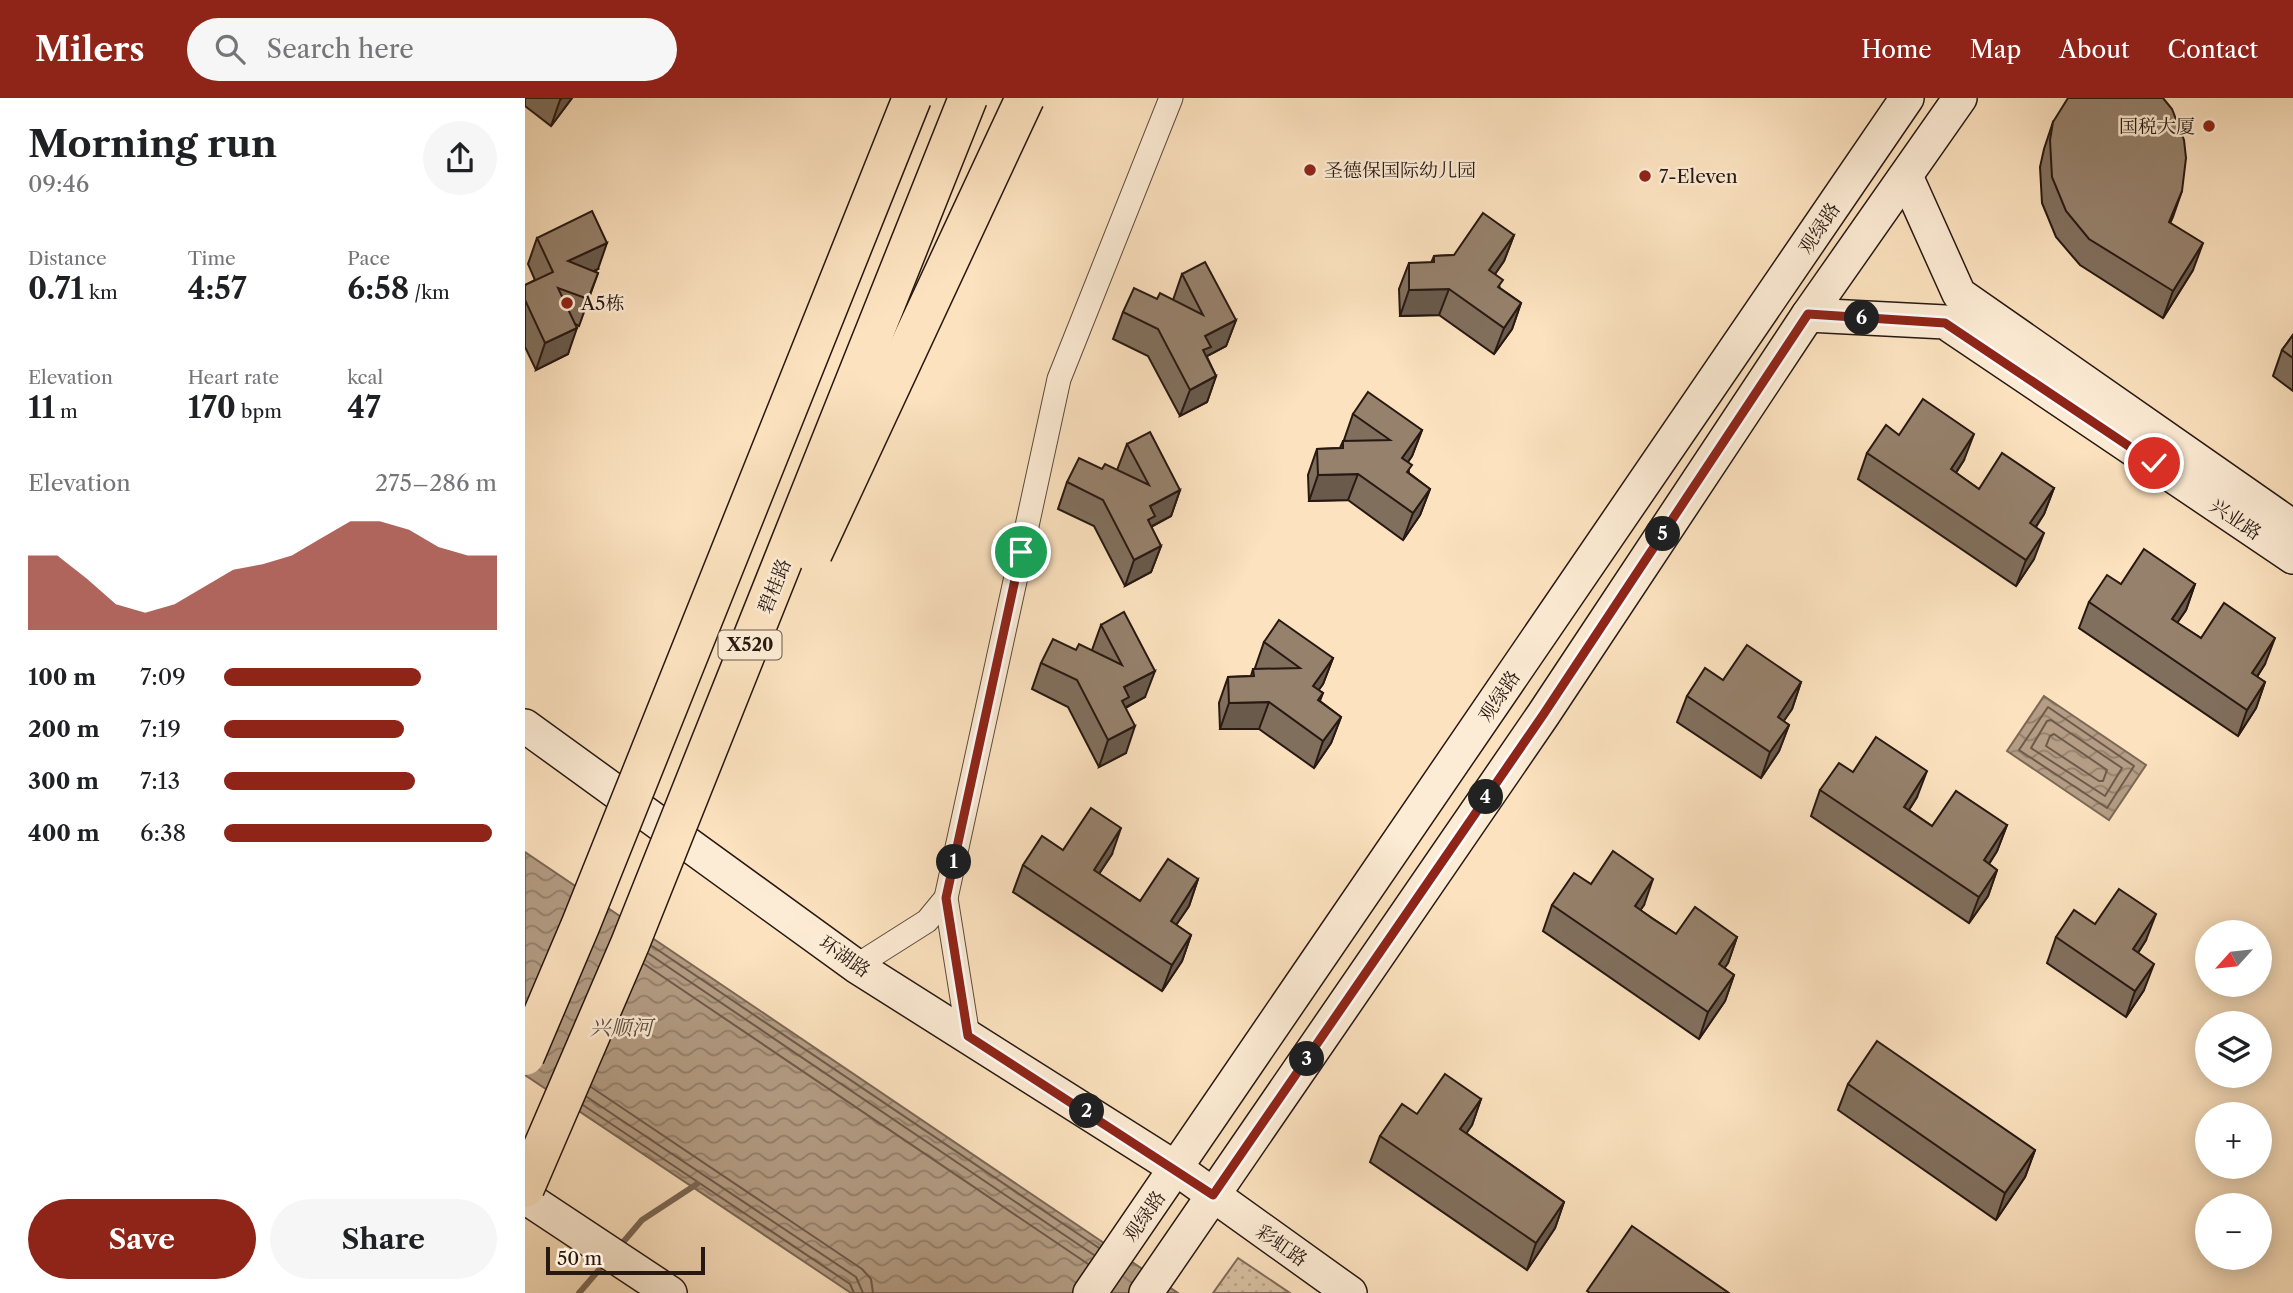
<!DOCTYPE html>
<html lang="en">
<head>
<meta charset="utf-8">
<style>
	body { margin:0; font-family:"Libre Caslon Text","Noto Serif SC",serif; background:#f6f6f6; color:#202124; height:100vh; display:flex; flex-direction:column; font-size:26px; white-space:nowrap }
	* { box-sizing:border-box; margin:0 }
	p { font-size:23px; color:#757577 }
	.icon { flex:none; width:38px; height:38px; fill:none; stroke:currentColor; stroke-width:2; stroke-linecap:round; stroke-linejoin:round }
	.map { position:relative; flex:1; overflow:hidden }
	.details { display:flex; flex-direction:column; background:#fff; width:525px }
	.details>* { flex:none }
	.needle { width:46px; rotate:243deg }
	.tools { position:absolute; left:1670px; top:822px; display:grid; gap:14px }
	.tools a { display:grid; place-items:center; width:77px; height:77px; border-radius:50%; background:#fff; box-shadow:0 4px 18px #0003; font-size:35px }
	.scale { position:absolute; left:21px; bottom:18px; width:159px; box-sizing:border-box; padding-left:7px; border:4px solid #271812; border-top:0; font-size:19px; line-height:24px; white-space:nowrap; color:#271812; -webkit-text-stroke:5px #fdecd5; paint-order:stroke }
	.pin { position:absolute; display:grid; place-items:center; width:60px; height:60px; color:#fff; margin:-30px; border:4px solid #fff; border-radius:50%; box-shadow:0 2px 7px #0007 }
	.km { position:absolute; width:35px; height:35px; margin:-18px; border-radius:50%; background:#222; color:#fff; font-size:19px; line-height:35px; text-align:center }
	.round { display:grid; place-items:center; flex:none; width:74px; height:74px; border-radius:37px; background:#f6f6f6 }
	.summary { display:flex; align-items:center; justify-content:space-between; height:119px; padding:0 28px }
	h1 { font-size:38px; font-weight:700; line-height:52px }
	.metrics { display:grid; grid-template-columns:repeat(3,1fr); gap:10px; height:119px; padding:7px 28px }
	.metrics div { display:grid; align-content:center }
	.metrics b { font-size:30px; font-weight:700 }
	.metrics small { font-size:19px; font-weight:400 }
	.metrics p { font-size:19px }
	.chart { height:196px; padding:14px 28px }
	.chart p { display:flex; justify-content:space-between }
	.chart svg { width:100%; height:126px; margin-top:7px; fill:#8f2418; opacity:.7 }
	.action { display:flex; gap:14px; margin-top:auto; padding:14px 28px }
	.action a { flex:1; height:80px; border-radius:42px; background:#8f2418; color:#fff; font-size:28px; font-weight:700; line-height:80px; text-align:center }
	.action a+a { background:#f6f6f6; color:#202124 }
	ul { padding:0 28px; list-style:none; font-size:23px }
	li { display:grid; grid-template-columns:112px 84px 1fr; align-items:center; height:52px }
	li i { height:18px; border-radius:9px; background:#8f2418 }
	header { display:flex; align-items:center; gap:42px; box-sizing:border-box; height:98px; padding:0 35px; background:#8f2418; color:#fff }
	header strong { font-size:33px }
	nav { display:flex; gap:38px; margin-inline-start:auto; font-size:24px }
	.search { width:490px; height:63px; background:#f6f6f6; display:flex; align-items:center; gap:18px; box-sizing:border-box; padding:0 24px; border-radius:38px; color:#757577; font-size:26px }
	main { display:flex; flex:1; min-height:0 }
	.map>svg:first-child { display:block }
</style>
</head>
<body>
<header>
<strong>Milers</strong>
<div class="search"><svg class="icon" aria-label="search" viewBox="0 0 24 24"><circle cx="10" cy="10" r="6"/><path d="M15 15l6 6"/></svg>Search here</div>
<nav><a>Home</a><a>Map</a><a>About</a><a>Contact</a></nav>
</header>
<main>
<section class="details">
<div class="summary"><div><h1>Morning run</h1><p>09:46</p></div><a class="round"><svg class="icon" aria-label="share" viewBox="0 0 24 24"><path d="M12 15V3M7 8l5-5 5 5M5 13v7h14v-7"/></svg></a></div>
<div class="metrics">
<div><p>Distance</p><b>0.71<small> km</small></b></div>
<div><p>Time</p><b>4:57</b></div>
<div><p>Pace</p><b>6:58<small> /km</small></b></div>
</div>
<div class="metrics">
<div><p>Elevation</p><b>11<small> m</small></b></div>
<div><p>Heart rate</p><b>170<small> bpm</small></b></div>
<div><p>kcal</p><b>47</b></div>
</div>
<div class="chart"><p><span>Elevation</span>275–286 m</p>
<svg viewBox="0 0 160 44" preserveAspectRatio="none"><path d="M0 44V18L10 18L20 26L30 35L40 38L50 35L60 29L70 23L80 21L90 18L100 12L110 6L120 6L130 9L140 15L150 18L160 18V44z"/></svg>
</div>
<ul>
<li><b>100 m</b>7:09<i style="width:72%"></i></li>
<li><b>200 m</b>7:19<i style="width:66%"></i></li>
<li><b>300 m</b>7:13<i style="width:70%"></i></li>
<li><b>400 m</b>6:38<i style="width:98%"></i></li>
</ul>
<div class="action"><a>Save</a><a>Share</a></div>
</section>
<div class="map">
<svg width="1768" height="1195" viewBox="0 0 1768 1195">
	<defs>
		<pattern id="grass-dots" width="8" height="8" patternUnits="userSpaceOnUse" patternTransform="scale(1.75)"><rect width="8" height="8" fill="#d8c0a2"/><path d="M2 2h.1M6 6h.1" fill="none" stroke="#b9a48a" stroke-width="1.8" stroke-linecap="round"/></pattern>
		<pattern id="water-waves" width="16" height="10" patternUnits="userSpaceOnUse" patternTransform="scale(1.75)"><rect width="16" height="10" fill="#b49d84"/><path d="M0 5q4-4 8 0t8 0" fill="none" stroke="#927f6b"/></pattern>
	</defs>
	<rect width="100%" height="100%" fill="#fce2bf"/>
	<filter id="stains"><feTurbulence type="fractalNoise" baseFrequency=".00286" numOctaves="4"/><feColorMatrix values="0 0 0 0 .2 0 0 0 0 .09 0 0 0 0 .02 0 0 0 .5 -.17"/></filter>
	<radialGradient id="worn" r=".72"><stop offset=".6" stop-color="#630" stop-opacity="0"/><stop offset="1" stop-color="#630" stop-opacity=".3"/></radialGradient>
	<path fill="url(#grass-dots)" stroke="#806c5a" stroke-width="2" d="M713,1160l52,35h-77z"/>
	<g fill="url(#water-waves)" stroke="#7c6856" stroke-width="2">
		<path d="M1519,598l102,69 -37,55 -102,-69z"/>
		<path d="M0,754l653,441h-327l-326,-218z"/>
	</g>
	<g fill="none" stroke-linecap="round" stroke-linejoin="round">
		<g stroke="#6e5a4b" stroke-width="2">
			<path d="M1523,609l86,59 -27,42 -88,-58z"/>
			<path d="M1526,622l71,48 -17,28 -74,-48 16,-27z"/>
			<path d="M1529,636l53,36 -4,11h-4l-53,-35 4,-10z"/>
			<path d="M127,848l447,302"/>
			<path d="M124,856l445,301"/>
			<path d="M119,866l444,300"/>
			<path d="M66,989l271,182 9,10 2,14"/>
			<path d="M62,999l269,180 7,16"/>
			<path d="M58,1007l267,179 4,9"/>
		</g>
		<g stroke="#7c6856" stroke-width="6">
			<path d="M94,1149l23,-27 55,-36"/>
			<path d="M54,1195l26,-30"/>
		</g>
		<g stroke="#5c4a3d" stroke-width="25">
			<g id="street">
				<path d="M331,868l71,-45 19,-23"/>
				<path d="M443,938l-22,-138 113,-519 112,-281"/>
			</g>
		</g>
		<g stroke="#271812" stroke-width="36">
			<g id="secondary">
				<path d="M1381,78l53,118 334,233"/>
				<path d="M1283,217l137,7 348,235"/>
				<path d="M0,628l331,240 321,203 173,124"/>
				<path d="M0,1099l145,96"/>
				<path d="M565,1195l817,-1195"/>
				<path d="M621,1195l397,-578 265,-400 152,-217"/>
			</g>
		</g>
		<use href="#street" stroke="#fdecd5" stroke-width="23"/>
		<use href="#secondary" stroke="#fdecd5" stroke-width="33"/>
		<g stroke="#271812" stroke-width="41" stroke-linecap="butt">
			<g id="highway-bridge">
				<path d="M288,455l212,-455"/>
				<path d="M0,958l56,-132 331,-826"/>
				<path d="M0,1090l105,-244 338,-846"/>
			</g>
		</g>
		<use href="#highway-bridge" stroke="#fce2bf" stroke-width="38"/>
	</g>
	<g fill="#816f5d" stroke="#271812" stroke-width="2">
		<path d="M0,0h47l-21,28 -26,-20z"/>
		<path d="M1528,24l117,101 23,47 -30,48 -83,-53 -24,-28 -14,-34 -2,-36 4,-18z"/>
		<path d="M989,137l-10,26 -9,13 5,14 21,15 -9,26 -18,25 -55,-39 -39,1 -1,-27 10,-26h22l3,-7 20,-1z"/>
		<path d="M12,140l61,31 -4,2 4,2 -19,53 -4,-2 -7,30 -32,16 -11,-23v-62l10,-5 -7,-16z"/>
		<path d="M657,176l54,46 -10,26 -19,10v1l9,19 -9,26 -27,14 -32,-60 -35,-17 10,-27 34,-13 16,1z"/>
		<path d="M1768,237v56l-20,-15 9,-26z"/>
		<path d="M828,316l69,16 -10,26 -4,6 1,11 21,16 -10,26 -17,25 -55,-40 -39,1 -1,-26 9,-26 23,-1 3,-7h3l-2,-1z"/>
		<path d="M1374,337l65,25 -8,13 23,16 75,-1 -10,26 -8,13 -2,32 -18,27 -158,-107 9,-26z"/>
		<path d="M602,346l53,46 -9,26 -20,11 10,19 -10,26 -26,14 -31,-60 -36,-17 9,-27 50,-12z"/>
		<path d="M1596,486h74l-9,26 -9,13 24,15 64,26 -8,13 8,5 -9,26 -18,28 -159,-108 10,-26z"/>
		<path d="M576,527l44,72 -19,11v45l-27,14 -31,-60 -36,-18 9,-26 35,-13h16z"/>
		<path d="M739,544l69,16 -10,26 -5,6 5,3 -3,8 21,16 -10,26 -17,25 -55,-39h-39l-1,-26 9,-26 23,-1 2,-7h3l-1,-1z"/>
		<path d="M1198,582l78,2 -9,27 -9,12 6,4 -10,26 -18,27 -84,-56 10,-26z"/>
		<path d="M1328,674l64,25 -8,13 23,16 75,-1 -10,26 -8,13 8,6 -9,26 -19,27 -158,-107 9,-26z"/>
		<path d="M538,752l49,4 -13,20 41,27 58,-22 -9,27 -13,19 15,10 -9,26 -20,30 -149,-99 10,-27z"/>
		<path d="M1066,786l53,21 -4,5 36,24 61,3 -9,26 -4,5 10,7 -9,26 -26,38 -156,-108 9,-26z"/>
		<path d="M1570,826l51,16 -8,13 6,37 -18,27 -79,-54 9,-26z"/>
		<path d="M1323,986l187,66 -10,27 -29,43 -158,-110z"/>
		<path d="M956,1001l-9,26 -6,8 98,69 -9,26 -28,42 -157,-108 10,-26 37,-22z"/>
	</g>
	<g fill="#695a4c" stroke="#271812" stroke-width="2">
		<path d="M37,0h10l-21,28 9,-26z"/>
		<path d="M1657,93l-9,26 -14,31 10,-26z"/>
		<path d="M989,137l-10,26 -24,35 9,-26z"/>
		<path d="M82,145l-9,26 -40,19 10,-27z"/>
		<path d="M1678,145l-10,27 -30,48 10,-27z"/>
		<path d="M924,191l-10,26 -39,1 9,-26z"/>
		<path d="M996,205l-9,26 -18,25 10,-26z"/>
		<path d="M711,222l-10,26 -19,10 -6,17 4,-37z"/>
		<path d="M52,230l-9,26 -32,16 9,-27z"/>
		<path d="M691,278l-9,26 -27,14 10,-26z"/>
		<path d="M897,332l-10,26 -20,28 10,-26z"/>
		<path d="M1449,336l-10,26 -23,35 10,-26z"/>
		<path d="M833,376l-10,26 -39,1 9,-26z"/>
		<path d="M1529,390l-10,26 -23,35 9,-26z"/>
		<path d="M905,391l-10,26 -17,25 10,-27z"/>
		<path d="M655,392l-9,26 -19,10 -6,17 4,-37z"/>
		<path d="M1519,435l-10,26 -18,27 10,-26z"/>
		<path d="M636,448l-10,26 -26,14 9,-26z"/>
		<path d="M1670,486l-9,26 -24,35 10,-26z"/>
		<path d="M1750,540l-10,26 -23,35 10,-26z"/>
		<path d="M808,560l-10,26 -20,28 10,-26z"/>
		<path d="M630,573l-10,26 -19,10 -6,16 4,-36z"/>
		<path d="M1276,584l-9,27 -24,35 10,-27z"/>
		<path d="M1740,584l-9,26 -18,28 9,-26z"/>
		<path d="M744,604l-10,27h-39l9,-26z"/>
		<path d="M816,619l-10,26 -17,25 9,-27z"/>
		<path d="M1264,627l-10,26 -18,27 9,-26z"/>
		<path d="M610,628l-9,27 -27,14 9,-27z"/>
		<path d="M1402,673l-10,26 -23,36 10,-26z"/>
		<path d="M1482,727l-10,26 -23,36 10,-27z"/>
		<path d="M596,730l-9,26 -28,42 10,-26z"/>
		<path d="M1472,772l-9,26 -19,27 10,-26z"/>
		<path d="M673,781l-9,27 -28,41 10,-26z"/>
		<path d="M1128,781l-9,26 -19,27 10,-26z"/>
		<path d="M1631,816l-10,26 -23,36 10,-27z"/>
		<path d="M666,837l-9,26 -20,30 10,-26z"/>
		<path d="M1212,839l-9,26 -19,27 10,-26z"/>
		<path d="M1629,866l-10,26 -18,27 9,-26z"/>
		<path d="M1209,877l-9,26 -26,38 9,-27z"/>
		<path d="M956,1001l-9,26 -21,31 9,-27z"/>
		<path d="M1510,1052l-10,27 -29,43 9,-27z"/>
		<path d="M1039,1104l-9,26 -28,42 9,-27z"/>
	</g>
	<g fill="#96816c" stroke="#271812" stroke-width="2">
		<path d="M1543,0h95l9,11 12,31 2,18 -4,33 -13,31 34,21 -30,48 -84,-52 -23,-28 -14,-34 -2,-37 3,-18z"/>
		<path d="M67,113l15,32 -39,18 30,12 -10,26 -30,-11 19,40 -32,15 -20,-43v-15l28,-13 -16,-34z"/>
		<path d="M958,115l31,22 -25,35 14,10 -5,7 23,16 -17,25 -55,-39 -40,1v-27l25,-1v-6l20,-1z"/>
		<path d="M680,164l31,58 -31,16 6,11 -8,3 13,26 -26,14 -32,-61 -35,-17 11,-24 23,11 3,-6 43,22 -21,-41z"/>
		<path d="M1768,237v23l-11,-8z"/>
		<path d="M843,294l54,38 -20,28 10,7 -5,7 23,17 -17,24 -55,-39 -40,1 -1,-26 26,-1v-7l47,-1 -37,-26z"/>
		<path d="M1398,301l51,35 -23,35 28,20 23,-36 52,35 -24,35 14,10 -18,27 -159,-107 19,-28 13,10z"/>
		<path d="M625,334l30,58 -30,16 5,10 -7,4 13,26 -27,14 -31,-60 -36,-18 12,-24 23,11 3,-5 44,21 -22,-41z"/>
		<path d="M1619,451l51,35 -23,35 29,19 23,-35 51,35 -23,35 13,9 -18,28 -158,-108 18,-27 14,9z"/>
		<path d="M599,514l31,59 -31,16 5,10 -7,4 13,25 -27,14 -31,-60 -36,-17 12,-24 23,11 3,-6 43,21 -21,-40z"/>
		<path d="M754,522l54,38 -20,28 10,7 -5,7 23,17 -18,24 -54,-39 -40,1 -1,-26 26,-1 -1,-7 47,-1 -36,-26z"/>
		<path d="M1222,547l54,37 -23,35 11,8 -19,27 -83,-56 18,-28 18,12z"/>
		<path d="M1351,639l51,34 -23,36 28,19 24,-35 51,34 -23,35 13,10 -18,27 -159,-107 19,-27 14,9z"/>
		<path d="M566,710l30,20 -27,42 46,31 28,-42 30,20 -27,42 20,14 -19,30 -149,-100 19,-29 21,14z"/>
		<path d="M1088,753l40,28 -18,27 18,13 23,15 19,-27 42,30 -18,27 15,11 -26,37 -156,-107 22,-32 17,11z"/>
		<path d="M1594,791l37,25 -23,35 21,15 -19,27 -79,-54 18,-27 21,14z"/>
		<path d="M1352,943l158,109 -30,43 -157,-109z"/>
		<path d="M920,976l36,25 -21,30 104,73 -28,41 -156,-107 22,-32 15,10z"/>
		<path d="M1107,1128l97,67h-139l-3,-2z"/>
	</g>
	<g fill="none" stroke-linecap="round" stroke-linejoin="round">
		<g stroke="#fff" stroke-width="14">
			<path id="route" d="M496,454l-75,346 22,138 245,159 330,-480 265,-401 137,9 209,140"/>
		</g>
		<use href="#route" stroke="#8f2418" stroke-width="9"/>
	</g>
	<g fill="#8f2418" stroke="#fdecd5" stroke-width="2.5">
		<circle cx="1684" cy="28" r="7"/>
		<circle cx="785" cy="72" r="7"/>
		<circle cx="1120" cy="78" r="7"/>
		<circle cx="42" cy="205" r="7"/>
	</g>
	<g text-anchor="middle" stroke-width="5" stroke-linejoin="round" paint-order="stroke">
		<rect fill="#fdecd5" stroke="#67584c" stroke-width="2" x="193.5" y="532.5" width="63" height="29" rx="5"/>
		<g font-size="18" font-weight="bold" fill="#271812">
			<text x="225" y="553">X520</text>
		</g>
		<g font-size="19" fill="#271812" stroke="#fdecd5" text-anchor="start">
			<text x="1670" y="35" text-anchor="end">国税大厦</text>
			<text x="799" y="79">圣德保国际幼儿园</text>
			<text x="1134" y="85">7-Eleven</text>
			<text x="56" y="212">A5栋</text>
		</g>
		<g font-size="19" fill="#271812" stroke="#fdecd5">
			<text transform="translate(1294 130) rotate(-56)" y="7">观绿路</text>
			<text transform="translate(1711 421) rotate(34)" y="7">兴业路</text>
			<text transform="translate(249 488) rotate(-68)" y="7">碧桂路</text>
			<text transform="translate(974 598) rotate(-56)" y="7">观绿路</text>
			<text transform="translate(320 858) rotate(35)" y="7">环湖路</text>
			<text transform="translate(619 1118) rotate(-55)" y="7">观绿路</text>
			<text transform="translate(757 1147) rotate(35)" y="7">彩虹路</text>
		</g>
		<g font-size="21" font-style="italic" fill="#5f4d40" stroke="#fdecd5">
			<text x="96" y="937">兴顺河</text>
		</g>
	</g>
	<rect width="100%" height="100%" filter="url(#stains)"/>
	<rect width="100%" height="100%" fill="url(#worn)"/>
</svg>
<div class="tools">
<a><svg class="needle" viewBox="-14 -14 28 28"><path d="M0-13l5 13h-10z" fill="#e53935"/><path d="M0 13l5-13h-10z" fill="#757577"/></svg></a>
<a><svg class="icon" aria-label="layers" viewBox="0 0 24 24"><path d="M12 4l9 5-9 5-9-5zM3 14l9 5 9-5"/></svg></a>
<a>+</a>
<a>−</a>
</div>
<div class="scale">50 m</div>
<div class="pin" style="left:496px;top:454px;background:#1e9e55"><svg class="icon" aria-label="arrive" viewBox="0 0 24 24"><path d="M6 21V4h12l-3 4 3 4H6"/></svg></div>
<div class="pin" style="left:1629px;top:365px;background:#d93025"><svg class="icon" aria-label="check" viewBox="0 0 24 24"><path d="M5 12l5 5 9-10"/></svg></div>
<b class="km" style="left:429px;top:764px">1</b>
<b class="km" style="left:562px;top:1013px">2</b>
<b class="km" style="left:782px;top:961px">3</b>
<b class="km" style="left:961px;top:699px">4</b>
<b class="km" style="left:1138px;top:436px">5</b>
<b class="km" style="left:1337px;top:220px">6</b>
</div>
</main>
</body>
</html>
